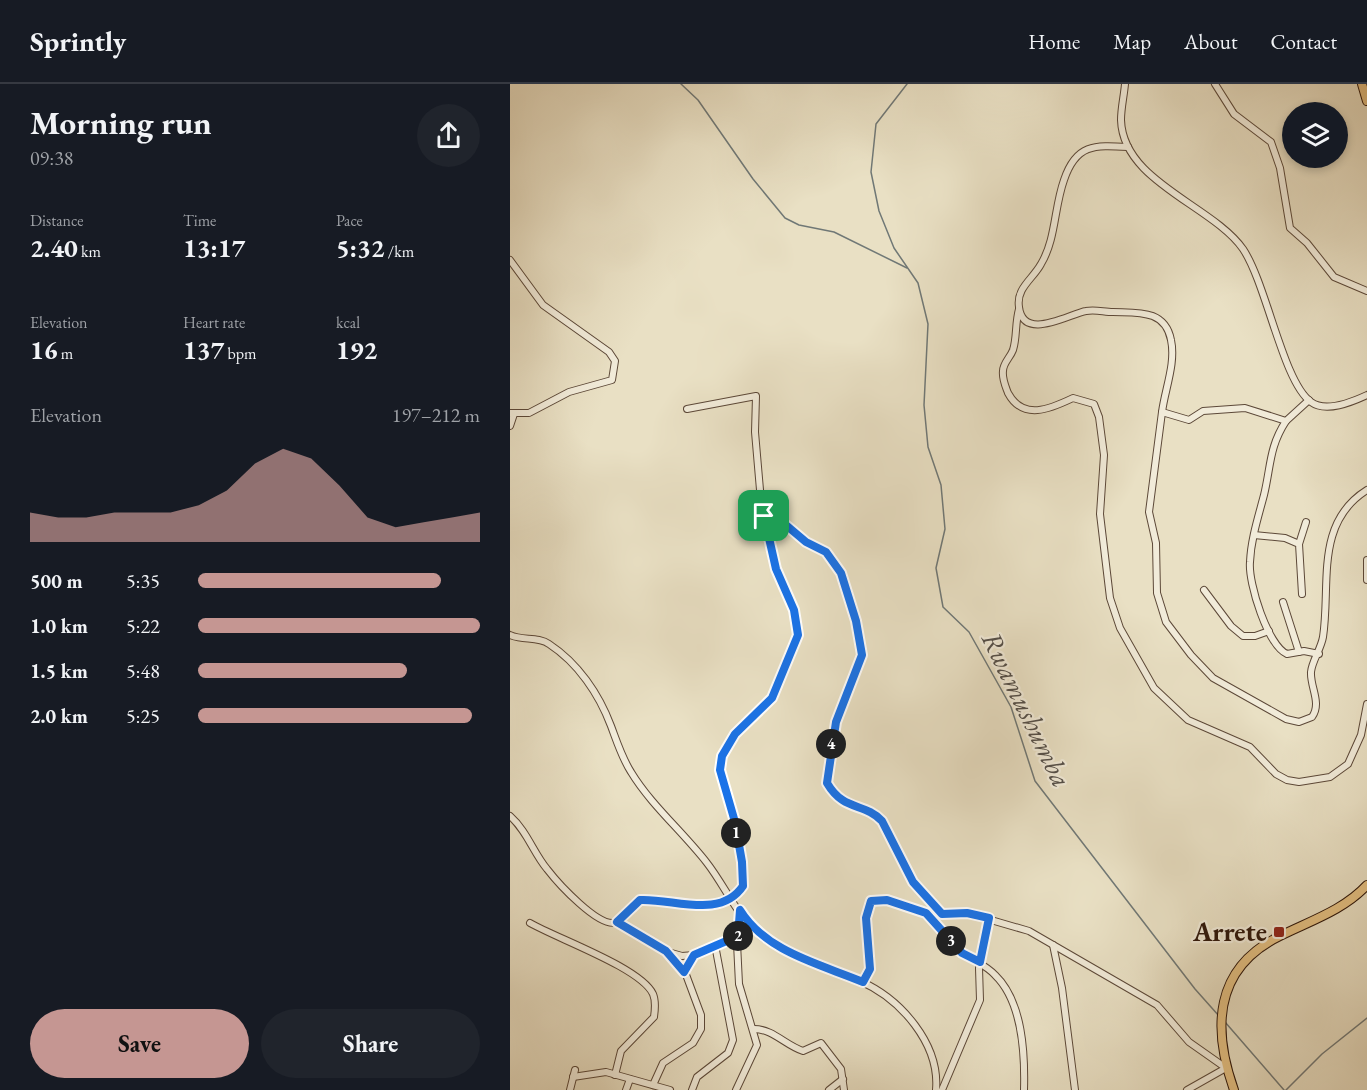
<!DOCTYPE html>
<html lang="en">
<head>
<meta charset="utf-8">
<style>
	body { margin:0; font-family:"EB Garamond",serif; background:#20242c; color:#f1f3f6; height:100vh; display:flex; flex-direction:column; font-size:22px; white-space:nowrap }
	* { box-sizing:border-box; margin:0 }
	p { font-size:20px; color:#9ea1a6 }
	.icon { flex:none; width:33px; height:33px; fill:none; stroke:currentColor; stroke-width:2; stroke-linecap:round; stroke-linejoin:round }
	.map { position:relative; flex:1; overflow:hidden }
	.panel { display:flex; flex-direction:column; background:#171b24; width:510px }
	.panel>* { flex:none }
	.controls { position:absolute; left:772px; top:18px; display:grid; gap:12px }
	.controls a { display:grid; place-items:center; width:66px; height:66px; border-radius:50%; background:#171b24; box-shadow:0 3px 9px #0003; font-size:30px }
	.pin { position:absolute; display:grid; place-items:center; width:51px; height:51px; color:#fff; margin:-26px; border-radius:12px; box-shadow:0 3px 9px #0006 }
	.km { position:absolute; width:30px; height:30px; margin:-15px; border-radius:50%; background:#222; color:#fff; font-size:16px; line-height:30px; text-align:center }
	.round { display:grid; place-items:center; flex:none; width:63px; height:63px; border-radius:32px; background:#20242c }
	.head { display:flex; align-items:center; justify-content:space-between; height:102px; padding:0 30px }
	h1 { font-size:33px; font-weight:700; line-height:45px }
	.metrics { display:grid; grid-template-columns:repeat(3,1fr); gap:9px; height:102px; padding:6px 30px }
	.metrics div { display:grid; align-content:center }
	.metrics b { font-size:26px; font-weight:700 }
	.metrics small { font-size:16px; font-weight:400 }
	.metrics p { font-size:16px }
	.chart { height:168px; padding:12px 30px }
	.chart p { display:flex; justify-content:space-between }
	.chart svg { width:100%; height:108px; margin-top:6px; fill:#c59692; opacity:.7 }
	.button { display:flex; gap:12px; margin-top:auto; padding:12px 30px }
	.button a { flex:1; height:69px; border-radius:36px; background:#c59692; color:#111; font-size:24px; font-weight:700; line-height:69px; text-align:center }
	.button a+a { background:#20242c; color:#f1f3f6 }
	ul { padding:0 30px; list-style:none; font-size:20px }
	li { display:grid; grid-template-columns:96px 72px 1fr; align-items:center; height:45px }
	li i { height:15px; border-radius:8px; background:#c59692 }
	header { display:flex; align-items:center; gap:36px; box-sizing:border-box; height:84px; padding:0 30px; background:#171b24; border-bottom:2px solid #363941 }
	header strong { font-size:28px }
	nav { display:flex; gap:33px; margin-inline-start:auto; font-size:21px }
	main { display:flex; flex:1; min-height:0 }
	.map>svg:first-child { display:block }
</style>
</head>
<body>
<header>
<strong>Sprintly</strong>
<nav><a>Home</a><a>Map</a><a>About</a><a>Contact</a></nav>
</header>
<main>
<section class="panel">
<div class="head"><div><h1>Morning run</h1><p>09:38</p></div><a class="round"><svg class="icon" aria-label="share" viewBox="0 0 24 24"><path d="M12 15V3M7 8l5-5 5 5M5 13v7h14v-7"/></svg></a></div>
<div class="metrics">
<div><p>Distance</p><b>2.40<small> km</small></b></div>
<div><p>Time</p><b>13:17</b></div>
<div><p>Pace</p><b>5:32<small> /km</small></b></div>
</div>
<div class="metrics">
<div><p>Elevation</p><b>16<small> m</small></b></div>
<div><p>Heart rate</p><b>137<small> bpm</small></b></div>
<div><p>kcal</p><b>192</b></div>
</div>
<div class="chart"><p><span>Elevation</span>197–212 m</p>
<svg viewBox="0 0 160 44" preserveAspectRatio="none"><path d="M0 44V32L10 34L20 34L30 32L40 32L50 32L60 29L70 23L80 12L90 6L100 10L110 21L120 34L130 38L140 36L150 34L160 32V44z"/></svg>
</div>
<ul>
<li><b>500 m</b>5:35<i style="width:86%"></i></li>
<li><b>1.0 km</b>5:22<i style="width:100%"></i></li>
<li><b>1.5 km</b>5:48<i style="width:74%"></i></li>
<li><b>2.0 km</b>5:25<i style="width:97%"></i></li>
</ul>
<div class="button"><a>Save</a><a>Share</a></div>
</section>
<div class="map">
<svg width="857" height="1006" viewBox="0 0 857 1006">
	<rect width="100%" height="100%" fill="#e9e0c4"/>
	<filter id="stains"><feTurbulence type="fractalNoise" baseFrequency=".00333" numOctaves="4"/><feColorMatrix values="0 0 0 0 .2 0 0 0 0 .09 0 0 0 0 .02 0 0 0 .5 -.17"/></filter>
	<radialGradient id="worn" r=".72"><stop offset=".6" stop-color="#630" stop-opacity="0"/><stop offset="1" stop-color="#630" stop-opacity=".3"/></radialGradient>
	<g fill="none" stroke-linecap="round" stroke-linejoin="round">
		<g stroke="#707876" stroke-width="1.5">
			<path d="M171,0l17,16 55,79 32,39 14,7 35,7 73,36"/>
			<path d="M397,0l-31,40 -5,48 8,39 15,37 24,35 10,41 -4,81 4,42 13,38 4,44 -9,39 7,39 26,25 42,75 24,74 160,208 24,27"/>
			<path d="M715,938l59,68"/>
			<path d="M776,1006l36,-36 45,-36"/>
		</g>
		<g stroke="#5c4838" stroke-width="8">
			<g id="minor">
				<path d="M615,0c-1,12 -4,24 -4,36 2,62 91,85 122,129 24,36 40,133 68,153 15,11 41,0 56,-7"/>
				<path d="M705,0l19,30 37,28 9,26 10,60 17,15 27,34 33,14"/>
				<path d="M618,63c-34,-2 -52,-3 -64,33 -10,28 -8,59 -23,84 -8,15 -25,24 -22,43 4,35 50,7 67,4 9,-2 18,1 27,1 24,1 52,-3 58,28 5,23 -6,49 -9,72"/>
				<path d="M0,176l33,45 66,47 6,9 -3,19 -43,12 -40,21h-19"/>
				<path d="M509,225c-4,14 -2,29 -6,41 -3,8 -10,13 -10,21 -1,8 2,14 5,22 15,28 42,16 65,5l21,6 5,13 5,38 -4,59 10,84 10,30 34,60 34,32 62,27 26,27 11,6 12,2 31,-5 18,-13 13,-29 6,-31"/>
				<path d="M799,316l-23,21 -41,-13 -42,3 -14,9 -27,-8 -13,100 7,31 1,50 9,29 25,33 22,23 73,41 13,3 13,-5c10,-14 -2,-30 -1,-45 1,-11 10,-23 12,-35 8,-52 -9,-114 44,-147"/>
				<path d="M177,325l69,-13 -1,36 7,81 5,5 18,5 21,19 20,10 5,6 10,15 15,48 6,34 -26,67 -9,61c17,29 37,19 55,38l31,61 29,32"/>
				<path d="M776,337c-17,26 -15,45 -22,74 -6,23 -13,44 -14,67 -2,21 18,84 37,92l17,-3 15,3"/>
				<path d="M0,342l4,-12"/>
				<path d="M744,451l31,3 14,6 3,50"/>
				<path d="M789,460l7,-22"/>
				<path d="M857,476v20"/>
				<path d="M694,506l27,36 12,10h12l14,-5"/>
				<path d="M773,518l16,50"/>
				<path d="M0,551c12,6 28,1 39,9 29,19 50,50 62,82 6,16 11,32 20,46 20,33 52,60 76,91 18,23 31,55 54,73 27,22 68,30 99,45 41,18 80,63 76,109"/>
				<path d="M0,732c17,15 23,36 37,53 10,13 53,61 70,53 9,-4 13,-17 23,-22l72,6 20,-9 11,-11 -1,-24 -7,-40 -15,-53 2,-14 14,-21 36,-37 26,-62 -4,-25 -18,-41 -12,-53"/>
				<path d="M416,829c11,13 22,27 35,38 10,9 24,13 34,24 28,27 30,79 29,115"/>
				<path d="M107,838l49,30 19,20 16,43v14l-8,14 -30,20 -10,22"/>
				<path d="M20,839c28,16 111,45 123,71 3,7 2,16 1,23l-33,34 -6,24"/>
				<path d="M543,861l9,43 13,102"/>
				<path d="M158,868l14,4 12,-1"/>
				<path d="M175,888l9,-17 44,-19"/>
				<path d="M353,898l7,-13 -4,-51 5,-17 16,-1 44,14 36,-1 62,18 128,74 32,37 37,26 -39,22"/>
				<path d="M244,945c19,0 31,16 49,22l18,-8 20,26 3,21"/>
				<path d="M63,993l33,-5 64,18"/>
				<path d="M60,1006l5,-20"/>
				<path d="M116,1006l4,-11"/>
				<path d="M182,1006l5,-13 31,-24 5,-13 -18,-95"/>
				<path d="M226,1006l21,-45 -18,-61 -2,-41 3,-33"/>
				<path d="M319,1006l14,-11"/>
				<path d="M432,1006l38,-90 -1,-32 10,-50"/>
			</g>
		</g>
		<g stroke="#2d1509" stroke-width="10">
			<path id="major" d="M852,0l5,17"/>
		</g>
		<g stroke="#2d1509" stroke-width="10">
			<path id="highway" d="M724,1006c-22,-62 -20,-122 46,-154 30,-15 64,-26 87,-51"/>
		</g>
		<use href="#minor" stroke="#f1ebd9" stroke-width="6"/>
		<use href="#major" stroke="#e4c082" stroke-width="8"/>
		<use href="#highway" stroke="#e4c082" stroke-width="8"/>
	</g>
	<g fill="none" stroke-linecap="round" stroke-linejoin="round">
		<g stroke="#fff" stroke-width="12">
			<path id="route" d="M254,432l16,4 26,22 20,10 15,21 15,48 6,34 -26,67 -9,61c17,29 37,19 55,38l31,61 29,32 25,-1 22,5 -9,44 -18,-9 -36,-40 -39,-13 -16,1 -5,17 4,51 -7,13c-43,-18 -97,-30 -123,-72l-2,26 -44,19 -10,17 -18,-21 -49,-29 23,-22c33,-2 80,20 103,-14l-1,-24 -7,-40 -15,-52 2,-14 13,-22 37,-36 26,-63 -4,-25 -18,-41z"/>
		</g>
		<use href="#route" stroke="#1a73e8" stroke-width="8"/>
	</g>
	<rect fill="#8f2418" stroke="#f1ebd9" stroke-width="2" x="763" y="842" width="12" height="12" rx="3"/>
	<g text-anchor="middle" stroke-width="4.5" stroke-linejoin="round" paint-order="stroke">
		<g font-size="27" font-weight="bold" fill="#2d1509" stroke="#f1ebd9" text-anchor="end">
			<text x="757" y="857">Arrete</text>
		</g>
		<g font-size="28" font-style="italic" fill="#544f49" stroke="#f1ebd9">
			<text transform="translate(517 625) rotate(64)" y="10">Rwamushumba</text>
		</g>
	</g>
	<rect width="100%" height="100%" filter="url(#stains)"/>
	<rect width="100%" height="100%" fill="url(#worn)"/>
</svg>
<div class="controls">
<a><svg class="icon" aria-label="layers" viewBox="0 0 24 24"><path d="M12 4l9 5-9 5-9-5zM3 14l9 5 9-5"/></svg></a>
</div>
<div class="pin" style="left:254px;top:432px;background:#1e9e55"><svg class="icon" aria-label="arrive" viewBox="0 0 24 24"><path d="M6 21V4h12l-3 4 3 4H6"/></svg></div>
<b class="km" style="left:226px;top:749px">1</b>
<b class="km" style="left:228px;top:852px">2</b>
<b class="km" style="left:441px;top:857px">3</b>
<b class="km" style="left:321px;top:660px">4</b>
</div>
</main>
</body>
</html>
